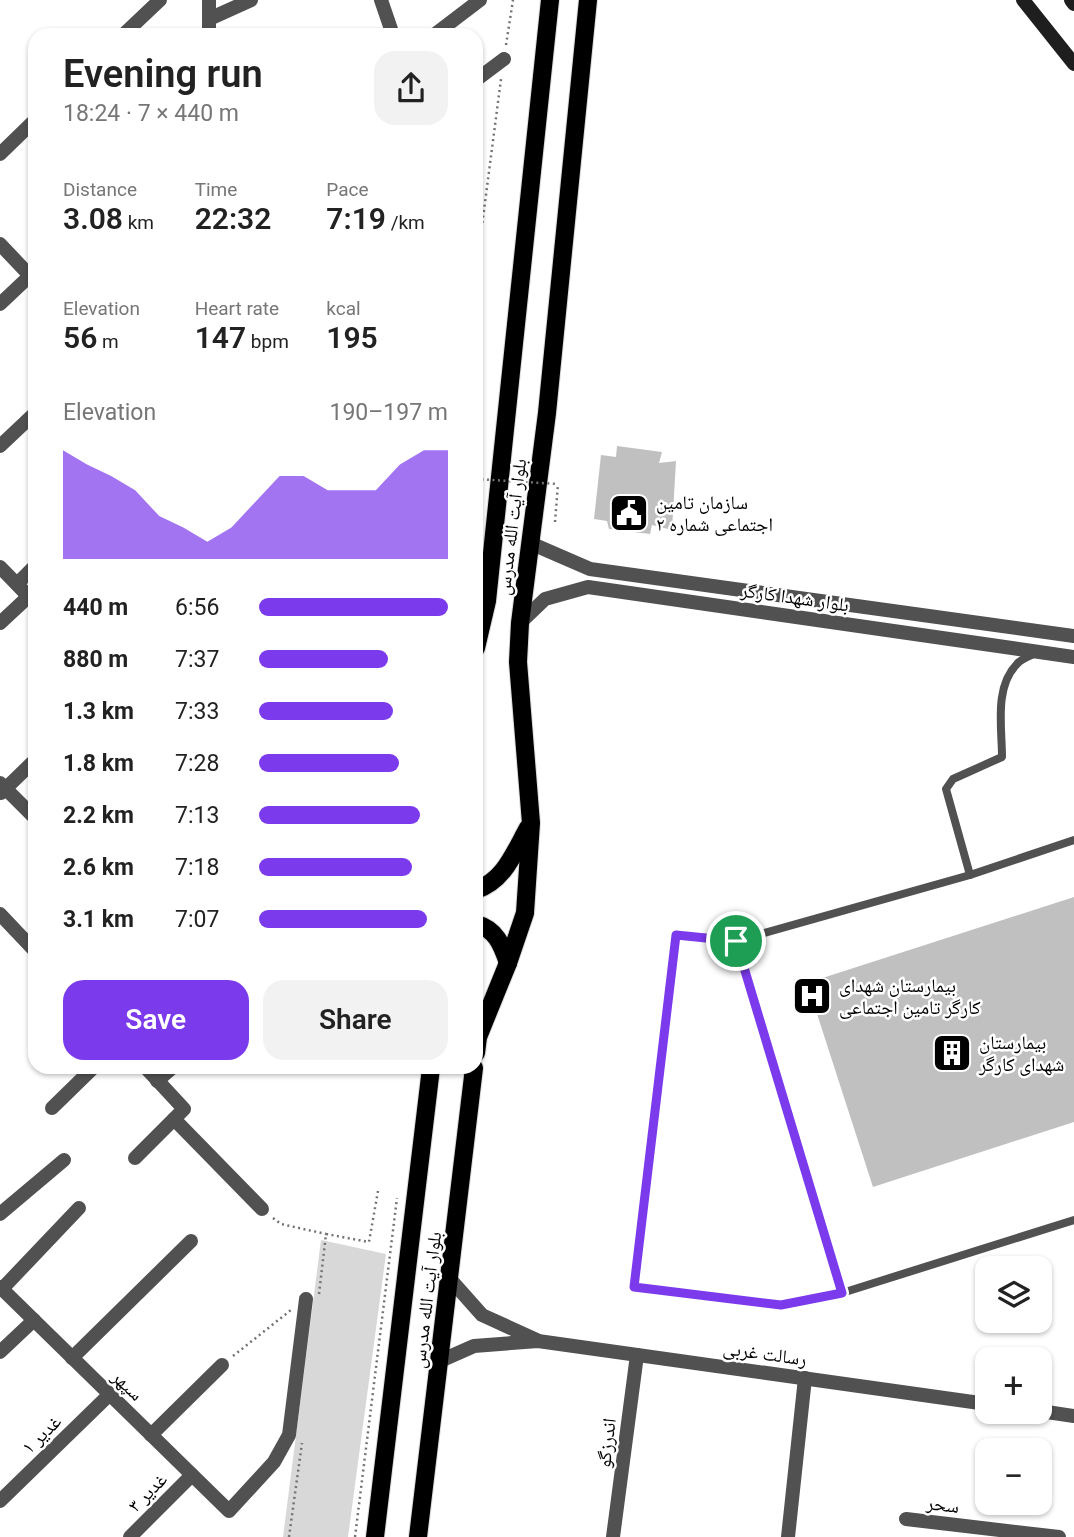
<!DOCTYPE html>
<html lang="en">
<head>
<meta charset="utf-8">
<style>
	body { margin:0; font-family:Roboto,"Noto Naskh Arabic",sans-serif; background:#f2f2f2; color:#222; height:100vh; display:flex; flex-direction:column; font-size:26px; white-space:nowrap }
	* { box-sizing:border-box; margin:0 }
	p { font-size:23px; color:#767676 }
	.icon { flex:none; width:38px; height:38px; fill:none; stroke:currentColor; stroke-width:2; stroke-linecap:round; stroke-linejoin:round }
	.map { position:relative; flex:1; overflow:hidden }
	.panel { position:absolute; left:28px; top:28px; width:455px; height:1046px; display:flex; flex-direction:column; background:#fff; border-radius:21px; box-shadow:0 2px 5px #0004 }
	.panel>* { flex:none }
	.tools { position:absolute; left:975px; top:1256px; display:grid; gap:14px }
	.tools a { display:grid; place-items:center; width:77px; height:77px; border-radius:14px; background:#fff; box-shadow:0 2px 5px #0004; font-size:35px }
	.pin { position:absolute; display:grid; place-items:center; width:60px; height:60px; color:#fff; margin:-30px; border:4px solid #fff; border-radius:50%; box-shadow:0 2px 7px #0007 }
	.round { display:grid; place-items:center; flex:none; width:74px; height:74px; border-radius:21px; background:#f2f2f2 }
	.summary { display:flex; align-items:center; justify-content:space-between; height:119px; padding:0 35px }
	h1 { font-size:38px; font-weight:600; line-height:52px }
	.stats { display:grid; grid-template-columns:repeat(3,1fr); gap:10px; height:119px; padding:7px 35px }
	.stats div { display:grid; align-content:center }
	.stats b { font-size:30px; font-weight:600 }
	.stats small { font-size:19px; font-weight:400 }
	.stats p { font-size:19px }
	.chart { height:196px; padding:14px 35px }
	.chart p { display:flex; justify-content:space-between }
	.chart svg { width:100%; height:126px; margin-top:7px; fill:#7c3aed; opacity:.7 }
	.action { display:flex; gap:14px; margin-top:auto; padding:14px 35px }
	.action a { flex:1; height:80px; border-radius:21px; background:#7c3aed; color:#fff; font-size:28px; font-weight:600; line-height:80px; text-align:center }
	.action a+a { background:#f2f2f2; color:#222 }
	ul { padding:0 35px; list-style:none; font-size:23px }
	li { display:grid; grid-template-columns:112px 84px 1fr; align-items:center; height:52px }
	li i { height:18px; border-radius:9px; background:#7c3aed }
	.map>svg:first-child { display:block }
</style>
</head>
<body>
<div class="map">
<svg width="1074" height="1537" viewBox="0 0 1074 1537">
	<rect width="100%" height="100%" fill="#fff"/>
	<path fill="#d8d8d8" d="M321,1240l65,14 -38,283h-65z"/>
	<g fill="#c0c0c0">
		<path d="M617,446l45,6 -3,11 17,-2 -4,69 -20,-5 -2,9 -41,-5 -2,-8 -13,-2 7,-64 15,2z"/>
		<path d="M1074,897v225l-201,65 -66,-204z"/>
	</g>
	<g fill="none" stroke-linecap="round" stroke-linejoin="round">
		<g stroke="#dbdbdb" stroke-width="20">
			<g id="primary">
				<path d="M476,648l11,-47 63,-601"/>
				<path d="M476,890c28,-9 38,-37 52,-62"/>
				<path d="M476,924c20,5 26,21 32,39"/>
				<path d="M476,1053l2,-16 30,-74 17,-50 6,-90 -13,-161 2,-39 27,-210 41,-413"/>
				<path d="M375,1537l56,-469"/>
				<path d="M418,1537l56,-469"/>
			</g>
		</g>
		<g stroke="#737373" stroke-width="2.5" stroke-dasharray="2 3.5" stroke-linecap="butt">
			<path d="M506,45l7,-45"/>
			<path d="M476,272l25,-193"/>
			<path d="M555,522l3,-38"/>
			<path d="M273,1218l8,6 45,10"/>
			<path d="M319,1294l7,-60 43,8 9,-51"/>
			<path d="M233,1356l58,-46"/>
			<path d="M289,1537l13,-94"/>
			<path d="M355,1537l42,-339"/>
		</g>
		<g stroke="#515151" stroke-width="8">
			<path d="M1036,653c-6,3 -15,6 -19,11 -23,23 -15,64 -15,93l-49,22 -7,10 24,86 104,-35"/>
			<path d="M970,875l-234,66 -60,-6 -42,352 147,18 61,-12 232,-73"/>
			<path d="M736,941l106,352"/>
		</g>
		<g stroke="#515151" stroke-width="14">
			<path d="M381,0l12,35"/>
			<path d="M209,19l42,-19"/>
			<path d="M209,35v-35"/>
			<path d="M434,35l46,-35"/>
			<path d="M476,80l28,-21"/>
			<path d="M0,244l35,37"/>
			<path d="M0,304l35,-33"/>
			<path d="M0,446l35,-33"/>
			<path d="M0,567l35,36"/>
			<path d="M17,584l18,-18"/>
			<path d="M0,623l28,-26"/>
			<path d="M0,783l35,35"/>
			<path d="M1,793l34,-33"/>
			<path d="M0,914l35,37"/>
			<path d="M157,1081l15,-13"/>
			<path d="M52,1108l41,-40"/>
			<path d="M174,1119l88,90"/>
			<path d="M135,1158l49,-49 -38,-41"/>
			<path d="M0,1214l64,-54"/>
			<path d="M450,1279l32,36 55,25"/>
			<path d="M0,1287l229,224 45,-49 15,-27 17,-136"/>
			<path d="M2,1289l77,-81"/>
			<path d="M0,1352l34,-32"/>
			<path d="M72,1358l119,-117"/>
			<path d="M440,1361l34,-15 64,-5 449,63"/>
			<path d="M1040,1411l34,5"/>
			<path d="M151,1435l71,-70"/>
			<path d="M0,1501l110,-107"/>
			<path d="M906,1519l153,18"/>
			<path d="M130,1537l62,-62"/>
			<path d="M613,1537l24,-182"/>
			<path d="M788,1537l17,-159"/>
		</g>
		<g stroke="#515151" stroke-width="14">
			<path d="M123,35l37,-35"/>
			<path d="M0,154l35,-34"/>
			<path d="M530,543l60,26 484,67"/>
			<path d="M520,623l25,-24 43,-12 486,70"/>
		</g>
		<g stroke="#1e1e1e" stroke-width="14">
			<path d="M1023,0l51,64"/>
			<path d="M1071,0l3,4"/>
		</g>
		<use href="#primary" stroke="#000" stroke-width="18"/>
		<path stroke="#737373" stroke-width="2.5" stroke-dasharray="2 3.5" stroke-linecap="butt" d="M476,479l82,5"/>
	</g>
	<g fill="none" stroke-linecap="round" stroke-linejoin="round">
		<g stroke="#fff" stroke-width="14">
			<path id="route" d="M676,935l60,6 106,352 -61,12 -147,-18z"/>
		</g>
		<use href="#route" stroke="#7c3aed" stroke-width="9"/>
	</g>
	<defs>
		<g id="civic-square" transform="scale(2.0125)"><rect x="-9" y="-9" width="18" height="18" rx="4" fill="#000" stroke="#fff"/><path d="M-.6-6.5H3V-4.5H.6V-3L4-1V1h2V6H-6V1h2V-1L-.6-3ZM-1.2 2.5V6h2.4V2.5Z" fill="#fff"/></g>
		<g id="hospital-square" transform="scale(2.0125)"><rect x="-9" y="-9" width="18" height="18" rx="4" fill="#000" stroke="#fff"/><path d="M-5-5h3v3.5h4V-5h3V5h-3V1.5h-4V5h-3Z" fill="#fff"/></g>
		<g id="building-square" transform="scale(2.0125)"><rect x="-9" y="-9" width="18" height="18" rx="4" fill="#000" stroke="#fff"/><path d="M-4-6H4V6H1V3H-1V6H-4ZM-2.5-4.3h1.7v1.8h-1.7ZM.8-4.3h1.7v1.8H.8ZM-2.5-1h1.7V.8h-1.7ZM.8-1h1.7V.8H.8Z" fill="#fff"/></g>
	</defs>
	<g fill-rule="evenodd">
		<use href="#civic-square" x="629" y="513"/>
		<use href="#hospital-square" x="812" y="996"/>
		<use href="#building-square" x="952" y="1053"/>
	</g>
	<g text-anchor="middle" stroke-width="5" stroke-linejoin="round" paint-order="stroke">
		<g font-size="19" fill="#000" stroke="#fff" text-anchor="start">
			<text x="656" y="509">سازمان تامین<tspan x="656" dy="22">اجتماعی شماره ۲</tspan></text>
			<text x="839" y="992">بیمارستان شهدای<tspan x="839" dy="22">کارگر تامین اجتماعی</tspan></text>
			<text x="979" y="1049">بیمارستان<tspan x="979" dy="22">شهدای کارگر</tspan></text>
		</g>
		<g font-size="19" fill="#000" stroke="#fff">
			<text transform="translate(511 527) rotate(-83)" y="7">بلوار آیت الله مدرس</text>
			<text transform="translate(795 597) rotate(8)" y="7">بلوار شهدا کارگر</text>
			<text transform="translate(426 1300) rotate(-83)" y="7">بلوار آیت الله مدرس</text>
			<text transform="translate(765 1353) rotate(8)" y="7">رسالت غربی</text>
			<text transform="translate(128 1385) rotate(44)" y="7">سپهر</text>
			<text transform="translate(41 1434) rotate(-44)" y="7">غدیر ۱</text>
			<text transform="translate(606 1443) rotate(-83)" y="7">اندرزگو</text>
			<text transform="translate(147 1492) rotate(-45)" y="7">غدیر ۳</text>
			<text transform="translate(943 1504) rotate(7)" y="7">سحر</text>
		</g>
	</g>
</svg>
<div class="tools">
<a><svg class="icon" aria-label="layers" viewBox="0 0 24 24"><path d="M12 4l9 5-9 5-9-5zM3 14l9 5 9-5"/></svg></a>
<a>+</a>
<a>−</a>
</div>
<div class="pin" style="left:736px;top:941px;background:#1e9e55"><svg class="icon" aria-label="arrive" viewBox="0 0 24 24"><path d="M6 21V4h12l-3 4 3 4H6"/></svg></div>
<section class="panel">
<div class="summary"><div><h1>Evening run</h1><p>18:24 · 7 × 440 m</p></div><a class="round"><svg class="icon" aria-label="share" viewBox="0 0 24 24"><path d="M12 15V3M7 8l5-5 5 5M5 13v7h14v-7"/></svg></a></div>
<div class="stats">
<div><p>Distance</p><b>3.08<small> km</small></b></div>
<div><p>Time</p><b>22:32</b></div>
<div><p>Pace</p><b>7:19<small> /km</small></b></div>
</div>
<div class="stats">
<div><p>Elevation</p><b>56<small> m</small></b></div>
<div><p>Heart rate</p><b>147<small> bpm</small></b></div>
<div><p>kcal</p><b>195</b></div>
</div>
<div class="chart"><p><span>Elevation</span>190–197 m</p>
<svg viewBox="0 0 160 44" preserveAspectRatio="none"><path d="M0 44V6L10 11L20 15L30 20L40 29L50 33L60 38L70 33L80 24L90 15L100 15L110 20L120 20L130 20L140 11L150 6L160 6V44z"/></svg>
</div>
<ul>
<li><b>440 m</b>6:56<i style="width:100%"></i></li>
<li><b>880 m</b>7:37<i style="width:68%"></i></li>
<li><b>1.3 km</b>7:33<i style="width:71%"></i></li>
<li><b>1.8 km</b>7:28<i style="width:74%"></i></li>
<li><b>2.2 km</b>7:13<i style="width:85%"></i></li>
<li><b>2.6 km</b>7:18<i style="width:81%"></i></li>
<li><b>3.1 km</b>7:07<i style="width:89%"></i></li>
</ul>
<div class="action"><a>Save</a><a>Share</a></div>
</section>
</div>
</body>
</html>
